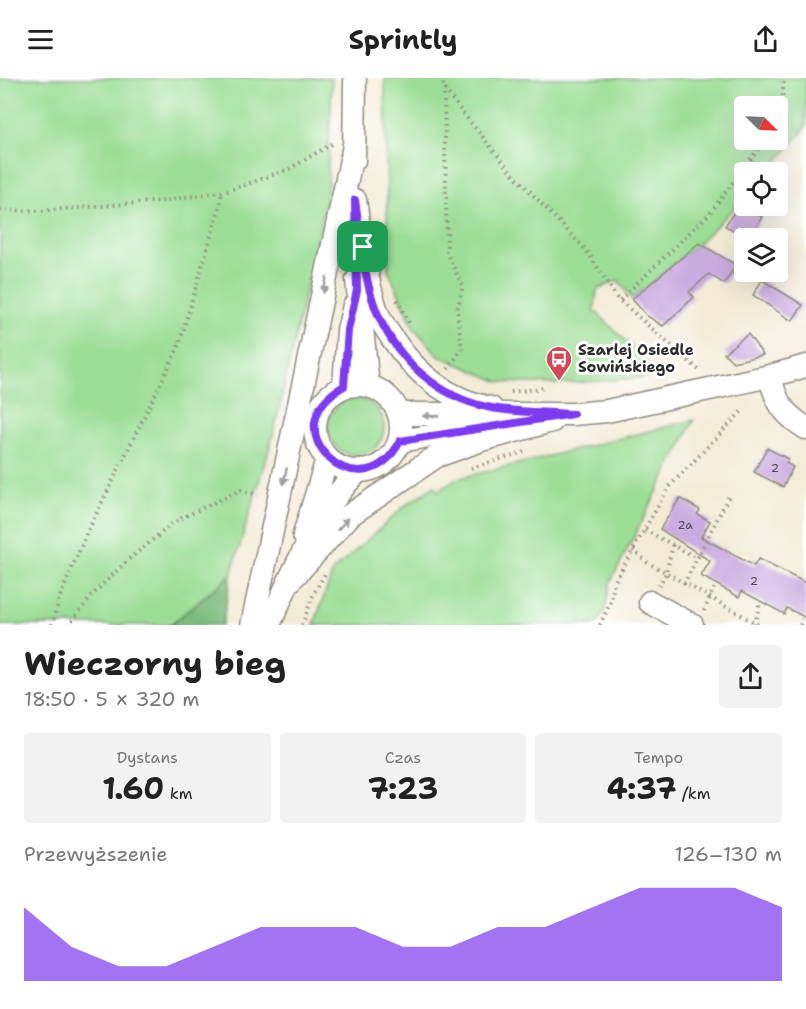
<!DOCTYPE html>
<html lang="pl">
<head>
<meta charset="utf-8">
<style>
	body { margin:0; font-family:"Shantell Sans",sans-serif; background:#f2f2f2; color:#222; height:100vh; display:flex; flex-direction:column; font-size:22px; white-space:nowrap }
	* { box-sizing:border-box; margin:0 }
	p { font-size:20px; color:#767676 }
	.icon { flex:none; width:33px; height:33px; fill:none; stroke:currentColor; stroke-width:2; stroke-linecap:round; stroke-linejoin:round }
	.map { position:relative; height:547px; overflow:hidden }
	.drawer { display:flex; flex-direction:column; background:#fff; flex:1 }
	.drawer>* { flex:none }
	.needle { width:39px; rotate:114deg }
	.controls { position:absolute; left:734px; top:18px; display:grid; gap:12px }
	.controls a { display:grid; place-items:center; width:54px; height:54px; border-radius:6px; background:#fff; box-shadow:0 6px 24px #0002; font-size:30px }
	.pin { position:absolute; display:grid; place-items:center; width:51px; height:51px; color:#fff; margin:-26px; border-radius:12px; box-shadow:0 3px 9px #0006 }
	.round { display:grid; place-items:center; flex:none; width:63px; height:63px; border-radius:6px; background:#f2f2f2 }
	.overview { display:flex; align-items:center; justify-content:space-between; height:102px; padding:0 24px }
	h1 { font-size:33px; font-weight:700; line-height:45px }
	.figures { display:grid; grid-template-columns:repeat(3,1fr); gap:9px; height:102px; padding:6px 24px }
	.figures div { display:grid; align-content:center; border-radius:6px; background:#f2f2f2; text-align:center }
	.figures b { font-size:30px; font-weight:700 }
	.figures small { font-size:16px; font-weight:400 }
	.figures p { font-size:16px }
	.chart { height:168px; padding:12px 24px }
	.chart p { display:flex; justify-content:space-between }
	.chart svg { width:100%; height:108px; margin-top:6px; fill:#7c3aed; opacity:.7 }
	header { display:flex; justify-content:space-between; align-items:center; height:78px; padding:0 24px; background:#fff; font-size:27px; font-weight:700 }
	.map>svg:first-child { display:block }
</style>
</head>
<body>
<header><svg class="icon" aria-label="menu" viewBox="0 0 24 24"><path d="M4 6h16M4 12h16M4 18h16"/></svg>Sprintly<svg class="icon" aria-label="share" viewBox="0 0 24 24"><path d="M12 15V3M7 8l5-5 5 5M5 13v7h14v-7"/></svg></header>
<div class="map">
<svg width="806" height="547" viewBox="0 0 806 547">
	<rect width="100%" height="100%" fill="#fff"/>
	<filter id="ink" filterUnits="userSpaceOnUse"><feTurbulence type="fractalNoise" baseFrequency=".0167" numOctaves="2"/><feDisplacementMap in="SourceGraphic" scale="12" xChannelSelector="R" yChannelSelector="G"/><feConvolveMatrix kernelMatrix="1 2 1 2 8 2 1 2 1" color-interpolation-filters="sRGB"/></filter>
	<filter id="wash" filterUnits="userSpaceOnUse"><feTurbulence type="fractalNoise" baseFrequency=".008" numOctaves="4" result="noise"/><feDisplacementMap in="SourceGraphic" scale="24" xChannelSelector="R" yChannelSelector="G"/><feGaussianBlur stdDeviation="1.35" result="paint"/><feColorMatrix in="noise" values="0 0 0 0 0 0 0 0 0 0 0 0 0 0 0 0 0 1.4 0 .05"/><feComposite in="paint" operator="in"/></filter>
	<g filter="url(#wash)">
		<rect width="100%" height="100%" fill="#f3ebd6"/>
		<g fill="#9cde96" stroke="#648460" stroke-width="1.5" fill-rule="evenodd">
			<path d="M0,0h332l-5,117 -54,240 -42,140 -60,50h-171z"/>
			<path d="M385,0h421v49l-38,45h-24v26l-45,45 -67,56 -14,-19 -21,10 -3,20 52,51 5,16 -93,7 -58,-2 -61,-26 -25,-28 -26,-59zM744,28h33v34h-33z"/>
			<circle cx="356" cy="349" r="28"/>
			<path d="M694,342l-84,163 -5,27 -8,15h-283l19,-54 74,-67 28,-18 3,5 19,-12z"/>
		</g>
		<path fill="#7dbd7f" stroke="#547455" stroke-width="1.5" d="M231,497l-9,50h-51l8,-7z"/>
		<g id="blocks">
			<g fill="#cbace1">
				<path d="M739,126l23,13 -12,21 -25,-12z"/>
				<path d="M699,165l37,22 -12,19 -15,-10 -20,18 5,5 -31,29 -16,-10 -15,-17z"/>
				<path d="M762,202l41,25 -11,16 -39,-26z"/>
				<path d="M748,256l15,21 -30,7 -9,-9z"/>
				<path d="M767,370l21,11 -2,4 7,4 -10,20 -29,-15z"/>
				<path d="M680,420l20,12 -3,4 13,7 -9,16 53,29 4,-7 48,24v35l-19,-10 -3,6 -42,-23 -3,6 -38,-21 9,-15 -50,-32z"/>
			</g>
		</g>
	</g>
	<g filter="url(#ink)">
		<use href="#blocks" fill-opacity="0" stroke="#8f8b80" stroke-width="1.5"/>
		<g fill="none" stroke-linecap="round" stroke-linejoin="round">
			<g stroke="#8f8b80" stroke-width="25">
				<g id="minor">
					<path d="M354,82l1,-82"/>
					<path d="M355,122c6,38 10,78 23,114 3,8 9,16 14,24 24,36 56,62 99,70"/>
					<path d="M357,202l11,106"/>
					<path d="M770,298c6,26 13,38 36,52"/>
					<circle cx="358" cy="350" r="43"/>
					<path d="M344,308l4,-56 6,-24"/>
					<path d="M400,336h173l34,-3 163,-35 36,-10"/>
					<path d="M400,363l84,-14"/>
					<path d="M304,457l23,-76"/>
					<path d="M289,504l61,-67 87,-59 45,-16 70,-19"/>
					<path d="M650,524l42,23"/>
					<path d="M252,547l102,-479"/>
					<path d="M269,547c19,-43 55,-125 90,-154"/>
				</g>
			</g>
			<g stroke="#8f8b80" stroke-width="4" stroke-dasharray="1.5 4.5" stroke-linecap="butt">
				<path d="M442,0l2,10 18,24 52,63 73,76 30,47 83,73"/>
				<path d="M444,11l3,165 16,32 -6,24 5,39 -14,20"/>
				<path d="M777,41l5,-18 2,-23"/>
				<path d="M0,132l39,1 123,-10 65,-10 62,-22 46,-27"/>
				<path d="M397,222l12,23"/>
				<path d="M620,222l90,-87 55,-73"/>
				<path d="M511,314l33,-4"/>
				<path d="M471,390l53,-16"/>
				<path d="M645,452l52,28"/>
				<path d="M633,472l14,12 112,63"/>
				<path d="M684,506l46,-90"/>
				<path d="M659,508l7,-13 7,-28"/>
				<path d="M704,533l10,-23"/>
				<path d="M755,546l4,-19"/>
				<path d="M52,547l7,-26 27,-64 92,-187 42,-142 2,-14"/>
				<path d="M68,547l30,-36 30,-29 49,-40 64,-30 17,5"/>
				<path d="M302,547l12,-32 11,-19"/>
				<path d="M600,547l11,-24 3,-18 55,-96 74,-77"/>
				<path d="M800,547l2,-6"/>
			</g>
			<use href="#minor" stroke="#fff" stroke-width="22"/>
		</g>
		<defs><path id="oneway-solid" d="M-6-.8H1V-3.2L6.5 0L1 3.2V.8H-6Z" transform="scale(1.5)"/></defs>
		<g fill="#a0a0a0">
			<use href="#oneway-solid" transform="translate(325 207) rotate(102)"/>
			<use href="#oneway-solid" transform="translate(431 338) rotate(-180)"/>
			<use href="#oneway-solid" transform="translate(285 398) rotate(102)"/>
			<use href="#oneway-solid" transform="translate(343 446) rotate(-47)"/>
		</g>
	</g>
	<g fill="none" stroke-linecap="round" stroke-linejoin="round" filter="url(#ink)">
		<g stroke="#fff" stroke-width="12">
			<path id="route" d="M355,122c6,38 8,81 24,117 20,44 60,80 108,90 27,6 58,5 86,7l-173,27c-38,76 -133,-12 -56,-55l4,-56 9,-40z"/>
		</g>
		<use href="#route" stroke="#7c3aed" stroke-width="8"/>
	</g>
	<defs>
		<g id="bus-pin" transform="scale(1.35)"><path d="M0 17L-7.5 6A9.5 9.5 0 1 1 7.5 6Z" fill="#d1495b" stroke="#fff"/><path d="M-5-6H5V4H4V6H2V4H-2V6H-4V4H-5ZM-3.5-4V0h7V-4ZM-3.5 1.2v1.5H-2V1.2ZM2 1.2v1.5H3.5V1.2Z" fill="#fff"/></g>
	</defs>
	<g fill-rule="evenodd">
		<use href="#bus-pin" x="559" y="281"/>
	</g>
	<g text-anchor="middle" stroke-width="6" stroke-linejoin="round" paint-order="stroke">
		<g font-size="12" fill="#534b58">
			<text x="775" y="394">2</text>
			<text x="685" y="451">2a</text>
			<text x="754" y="507">2</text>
		</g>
		<g font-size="15" font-weight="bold" fill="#2b2b2b" stroke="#fff" text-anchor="start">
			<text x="578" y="277">Szarlej Osiedle<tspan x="578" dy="17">Sowińskiego</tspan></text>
		</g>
	</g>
</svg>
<div class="controls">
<a><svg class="needle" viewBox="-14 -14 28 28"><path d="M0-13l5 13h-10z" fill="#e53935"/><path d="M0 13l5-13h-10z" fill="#767676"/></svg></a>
<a><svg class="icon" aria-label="locate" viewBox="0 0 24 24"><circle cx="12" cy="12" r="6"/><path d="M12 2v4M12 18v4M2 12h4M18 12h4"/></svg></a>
<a><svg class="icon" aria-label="layers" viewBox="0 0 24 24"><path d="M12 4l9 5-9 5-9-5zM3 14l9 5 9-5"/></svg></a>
</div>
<div class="pin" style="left:363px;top:169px;background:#1e9e55"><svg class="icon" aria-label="arrive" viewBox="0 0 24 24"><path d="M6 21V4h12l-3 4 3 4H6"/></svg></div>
</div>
<section class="drawer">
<div class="overview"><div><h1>Wieczorny bieg</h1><p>18:50 · 5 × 320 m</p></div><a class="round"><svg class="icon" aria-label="share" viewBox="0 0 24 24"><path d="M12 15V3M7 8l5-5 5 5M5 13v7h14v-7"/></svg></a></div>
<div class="figures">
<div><p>Dystans</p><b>1.60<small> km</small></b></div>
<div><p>Czas</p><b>7:23</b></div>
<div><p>Tempo</p><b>4:37<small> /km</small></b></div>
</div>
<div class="chart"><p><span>Przewyższenie</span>126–130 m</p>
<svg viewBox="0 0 160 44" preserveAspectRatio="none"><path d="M0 44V14L10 30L20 38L30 38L40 30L50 22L60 22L70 22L80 30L90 30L100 22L110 22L120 14L130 6L140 6L150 6L160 14V44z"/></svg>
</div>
</section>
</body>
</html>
